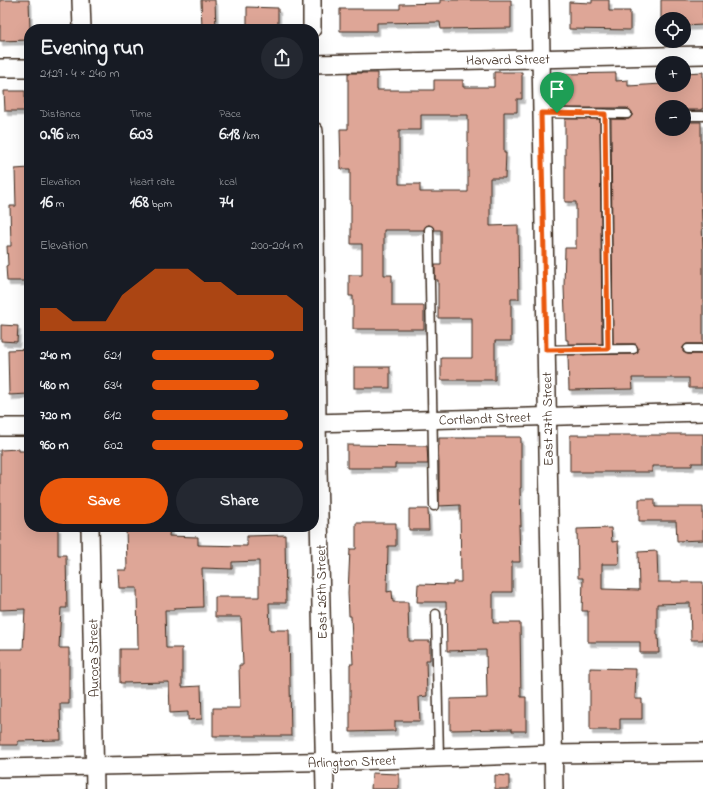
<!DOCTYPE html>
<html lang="en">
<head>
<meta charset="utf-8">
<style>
	body { margin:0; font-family:"Indie Flower",sans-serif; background:#242831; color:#f1f3f6; height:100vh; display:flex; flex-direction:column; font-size:15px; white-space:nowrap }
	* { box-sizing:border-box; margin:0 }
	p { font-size:13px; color:#9ea1a6 }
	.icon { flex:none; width:22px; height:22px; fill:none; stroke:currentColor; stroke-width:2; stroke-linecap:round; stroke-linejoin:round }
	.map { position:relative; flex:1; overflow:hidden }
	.side { position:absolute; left:24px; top:24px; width:295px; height:508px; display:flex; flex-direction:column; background:#171b24; border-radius:16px; box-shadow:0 4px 16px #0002 }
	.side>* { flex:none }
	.fabs { position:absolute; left:655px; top:12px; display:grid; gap:8px }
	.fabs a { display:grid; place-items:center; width:36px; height:36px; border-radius:50%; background:#171b24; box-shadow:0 4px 16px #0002; font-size:20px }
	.pin { position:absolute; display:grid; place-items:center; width:34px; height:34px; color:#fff; margin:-41px -17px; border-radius:50% 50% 50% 0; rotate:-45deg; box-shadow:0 0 4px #0007 }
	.pin .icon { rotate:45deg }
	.round { display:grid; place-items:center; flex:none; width:42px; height:42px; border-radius:21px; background:#242831 }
	.summary { display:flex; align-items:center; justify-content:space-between; height:68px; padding:0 16px }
	h1 { font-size:22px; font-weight:700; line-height:30px }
	.metrics { display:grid; grid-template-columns:repeat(3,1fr); gap:6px; height:68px; padding:4px 16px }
	.metrics div { display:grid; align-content:center }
	.metrics b { font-size:17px; font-weight:700 }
	.metrics small { font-size:11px; font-weight:400 }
	.metrics p { font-size:11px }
	.chart { height:112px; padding:8px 16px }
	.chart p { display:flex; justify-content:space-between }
	.chart svg { width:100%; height:72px; margin-top:4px; fill:#ea580c; opacity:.7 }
	.button { display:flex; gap:8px; margin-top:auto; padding:8px 16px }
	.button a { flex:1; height:46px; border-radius:24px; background:#ea580c; color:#fff; font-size:16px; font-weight:700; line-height:46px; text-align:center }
	.button a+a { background:#242831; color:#f1f3f6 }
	ul { padding:0 16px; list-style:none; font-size:13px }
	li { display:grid; grid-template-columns:64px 48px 1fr; align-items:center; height:30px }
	li i { height:10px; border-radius:5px; background:#ea580c }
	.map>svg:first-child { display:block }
</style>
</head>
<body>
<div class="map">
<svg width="703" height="789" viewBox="0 0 703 789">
	<defs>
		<filter id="shadow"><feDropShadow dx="2.5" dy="4.5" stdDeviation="0" flood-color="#0004"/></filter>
	</defs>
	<rect width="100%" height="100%" fill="#fff"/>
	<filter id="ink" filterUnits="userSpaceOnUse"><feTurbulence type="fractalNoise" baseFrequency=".025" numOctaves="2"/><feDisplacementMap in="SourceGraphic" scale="8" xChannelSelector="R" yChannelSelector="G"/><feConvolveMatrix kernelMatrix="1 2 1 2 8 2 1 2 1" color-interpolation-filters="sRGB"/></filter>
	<g filter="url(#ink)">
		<g fill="#dea697" stroke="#3b2a1e" fill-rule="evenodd" filter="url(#shadow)">
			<path d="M0,0h29l1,29h-1v11l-29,1z"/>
			<path d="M201,0h14l1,29h-14z"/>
			<path d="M440,0h71v28l-70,1 -1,-7 -63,1v8h-37v-22h60v-5l40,-1z"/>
			<path d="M592,0h17v11h21v19l-61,-1v-27l23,1z"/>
			<path d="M661,0h42v25l-19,1v-7h-22v7h-1z"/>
			<path d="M247,7l31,1v21h-31z"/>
			<path d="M494,72h28v27h-5v13h-13v41h2l-1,25h-15v48l28,-1 1,74h-8v42h-16v39h-54v-22h31v-40h-34v-38h-3v-15h6v-35h-7l-1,-3 -4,-2 -3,1 -2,4h-40v45h8v31h32v23h-71v-33h-4v-21h13v-31h-11v-40h-1v-35h-9l-1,-40h8v-56h29v17h57v-10h29v7h31zM421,115h47v77h-48v-8h-21v-54h22z"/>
			<path d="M703,72v37h-2v1h-14l-3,1v-4h-22v22h22v-8l3,1h14v73l2,56v93h-17l-3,3v5l5,2h15v34h-14v-10h-57l1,11 -64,1 -1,-35 65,-1 5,-2v-3l-2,-5h-23l-2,-225h18l3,-3v-4l-2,-2 -3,-2h-62l-1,-34 52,-1v8l12,-1v6l34,-2v1h22v-12z"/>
			<path d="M4,91h21v20h-20z"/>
			<path d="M565,119h35l2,225h-34v-4h-2l-2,-53 1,-39h11v-46h-11z"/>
			<path d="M29,168v113h-22l-1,-15 2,-1 -1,-19h4l-1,-40h6l-1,-37z"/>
			<path d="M1,325l17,1 -1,16 -16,-1z"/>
			<path d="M29,349v45l-20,1 -1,-45z"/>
			<rect x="354" y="367" width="36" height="21"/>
			<path d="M667,434h36v29h-11v3h-40v6h-82v-37h97z"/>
			<path d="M465,437h56v51h-1l1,38h-2l1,36h-8v30h-19v31h27l1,74h5v34h-14v-2l-62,1v-31l37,-1 -1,-48 -39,1 -1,-49h-29l1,-18 35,1v-3h8l-1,-77 -21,1v-42l-1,-18h1v-8h26z"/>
			<path d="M347,445l80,1 1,18h-33v4h-48z"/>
			<path d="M19,449v2h10v76h29v28h8l1,53h-6l-2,40h10v56h-9l1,36 -43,1v4h-18v-96h23l2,-40 -25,1v-160z"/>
			<path d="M639,499h16v8h48v33l-26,1 -1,-20h-37z"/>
			<path d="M409,509h19l1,21h-20z"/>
			<path d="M356,523h40v23h-8l-1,46 5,-1 1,11h15l1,39h21v19h-4l1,36 -8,1 1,24h-25v10l-45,1v-68h3l-2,-48h-2l-1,-23 2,-44h6z"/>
			<path d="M126,527h44l-1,9 29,1v8l49,1v-10l38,-1 1,68h-17l1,27h19l2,106h-78v-28h27l-1,-43h4l-2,-48h-26v-20h44v-36l-27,1v7l-30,-1 1,39 -29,1v2h-9l1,38h16v39l19,-1 1,33 -14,1v-8l-18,1 -1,-31 -49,1v-34h18l-1,-61h-18l-1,-18h9z"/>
			<path d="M611,528l1,14 6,-1 1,23h-17v25l37,1 -1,-38 19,-1 1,31h45v58h-12l-1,-37 -33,1v31h1l1,18h-19v-11h-52v-31h-6l1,-33h-5l-1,-49z"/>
			<path d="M590,668l46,1 -1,30h7v20h-22v11h-30z"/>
			<path d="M372,773l27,1v15h-28z"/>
			<path d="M495,775l14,1v13h-14z"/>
		</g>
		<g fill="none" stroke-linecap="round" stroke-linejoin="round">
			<g stroke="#3b2a1e" stroke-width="11">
				<g id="service">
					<path d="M541,113l86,1"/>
					<path d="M605,114l3,235"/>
					<path d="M687,116h16"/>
					<path d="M429,230l5,276"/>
					<path d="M688,349h15"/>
					<path d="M546,350l87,-1"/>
					<path d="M436,614l3,144"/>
				</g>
			</g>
			<g stroke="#3b2a1e" stroke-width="20">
				<g id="minor">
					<path d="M81,0l1,29"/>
					<path d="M312,0v29"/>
					<path d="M540,0l14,789"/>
					<path d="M314,64l389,-9"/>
					<path d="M0,68h29"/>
					<path d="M314,131l3,292 8,366"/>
					<path d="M314,423l389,-11"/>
					<path d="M0,427h29"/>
					<path d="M90,527l5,262"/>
					<path d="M0,768l351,-7 202,-7 150,-2"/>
				</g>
			</g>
			<use href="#service" stroke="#fff" stroke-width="8"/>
			<use href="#minor" stroke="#fff" stroke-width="17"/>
		</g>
	</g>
	<g fill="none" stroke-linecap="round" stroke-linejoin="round" filter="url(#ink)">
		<g stroke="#fff" stroke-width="8">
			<path id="route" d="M541,113l64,1 3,235 -62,1z"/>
		</g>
		<use href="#route" stroke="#ea580c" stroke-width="5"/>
	</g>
	<g text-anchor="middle" stroke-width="3" stroke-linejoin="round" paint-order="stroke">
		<g font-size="14" fill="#3b2a1e" stroke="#fff">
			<text transform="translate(508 59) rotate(-1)" y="5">Harvard Street</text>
			<text transform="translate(485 418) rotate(-2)" y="5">Cortlandt Street</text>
			<text transform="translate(547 419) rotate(-91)" y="5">East 27th Street</text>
			<text transform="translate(321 592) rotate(-91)" y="5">East 26th Street</text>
			<text transform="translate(93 658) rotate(-91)" y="5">Aurora Street</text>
			<text transform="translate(352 761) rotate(-2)" y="5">Arlington Street</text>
		</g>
	</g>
</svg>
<div class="fabs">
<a><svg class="icon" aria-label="locate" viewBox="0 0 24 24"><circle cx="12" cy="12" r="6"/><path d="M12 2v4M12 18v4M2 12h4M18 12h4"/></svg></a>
<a>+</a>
<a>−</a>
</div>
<div class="pin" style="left:557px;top:113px;background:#1e9e55"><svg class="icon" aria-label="arrive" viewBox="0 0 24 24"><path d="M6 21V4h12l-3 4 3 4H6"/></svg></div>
<section class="side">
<div class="summary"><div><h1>Evening run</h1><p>21:29 · 4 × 240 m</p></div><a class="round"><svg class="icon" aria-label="share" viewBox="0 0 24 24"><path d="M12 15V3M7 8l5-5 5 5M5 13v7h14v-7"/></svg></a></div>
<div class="metrics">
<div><p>Distance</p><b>0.96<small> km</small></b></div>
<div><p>Time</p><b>6:03</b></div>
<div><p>Pace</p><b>6:18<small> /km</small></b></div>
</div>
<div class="metrics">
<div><p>Elevation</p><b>16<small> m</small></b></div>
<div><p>Heart rate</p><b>168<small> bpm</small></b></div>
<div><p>kcal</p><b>74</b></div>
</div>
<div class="chart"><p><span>Elevation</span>200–204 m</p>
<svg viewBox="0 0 160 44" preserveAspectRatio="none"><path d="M0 44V30L10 30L20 38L30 38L40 38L50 22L60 14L70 6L80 6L90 6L100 14L110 14L120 22L130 22L140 22L150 22L160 30V44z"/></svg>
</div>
<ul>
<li><b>240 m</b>6:21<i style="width:81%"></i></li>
<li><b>480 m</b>6:34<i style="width:71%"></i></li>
<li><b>720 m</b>6:12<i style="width:90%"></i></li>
<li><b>960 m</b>6:02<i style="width:100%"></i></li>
</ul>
<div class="button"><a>Save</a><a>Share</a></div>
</section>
</div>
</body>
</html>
